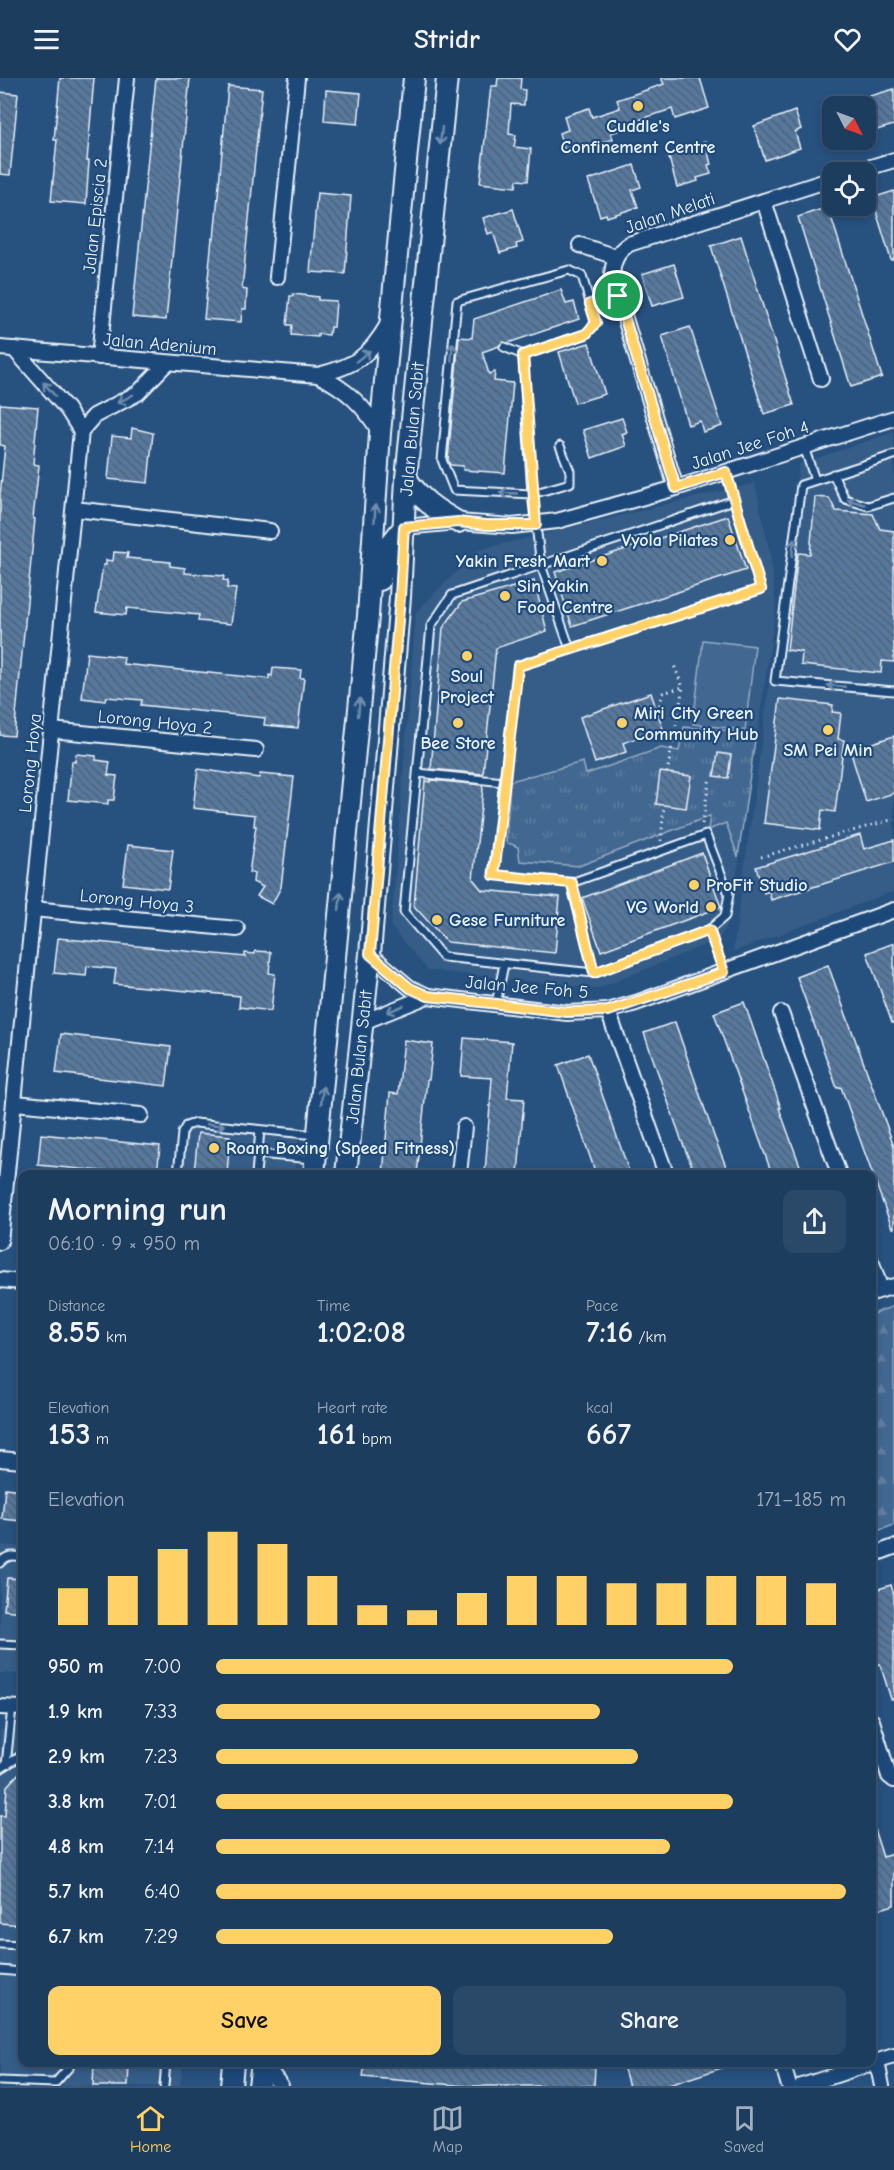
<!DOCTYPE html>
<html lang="en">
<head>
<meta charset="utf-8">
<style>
	body { margin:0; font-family:"Comic Neue",sans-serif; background:#2a4868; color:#f1f3f6; height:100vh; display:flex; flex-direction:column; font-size:22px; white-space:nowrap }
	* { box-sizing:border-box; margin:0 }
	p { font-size:20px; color:#a0aebd }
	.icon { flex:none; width:33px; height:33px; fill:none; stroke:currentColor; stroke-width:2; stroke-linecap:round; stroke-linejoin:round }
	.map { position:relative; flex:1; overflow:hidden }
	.panel { position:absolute; left:18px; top:1092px; width:858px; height:897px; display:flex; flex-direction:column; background:#1d3d5f; border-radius:12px; box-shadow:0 3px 9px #0003,0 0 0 2px #3b5674 }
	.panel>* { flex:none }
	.needle { width:39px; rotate:132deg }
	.fabs { position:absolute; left:822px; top:18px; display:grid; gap:12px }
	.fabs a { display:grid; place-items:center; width:54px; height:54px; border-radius:12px; background:#1d3d5f; box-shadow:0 3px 9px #0003,0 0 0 2px #3b5674; font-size:30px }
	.pin { position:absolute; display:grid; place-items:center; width:51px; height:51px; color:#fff; margin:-26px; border:3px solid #fff; border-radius:50%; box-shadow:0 2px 6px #0007 }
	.round { display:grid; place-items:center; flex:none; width:63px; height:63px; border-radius:12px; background:#2a4868 }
	.head { display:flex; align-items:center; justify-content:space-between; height:102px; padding:0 30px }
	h1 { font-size:33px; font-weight:700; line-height:45px }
	.metrics { display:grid; grid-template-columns:repeat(3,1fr); gap:9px; height:102px; padding:6px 30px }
	.metrics div { display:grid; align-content:center }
	.metrics b { font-size:30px; font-weight:700 }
	.metrics small { font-size:16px; font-weight:400 }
	.metrics p { font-size:16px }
	.chart { height:168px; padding:12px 30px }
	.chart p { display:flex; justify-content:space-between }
	.chart svg { width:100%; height:108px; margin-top:6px; stroke:#ffd166; stroke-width:6 }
	.primary-button { display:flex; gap:12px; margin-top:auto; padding:12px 30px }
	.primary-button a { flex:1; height:69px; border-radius:12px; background:#ffd166; color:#111; font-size:24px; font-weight:700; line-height:69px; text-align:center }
	.primary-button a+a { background:#2a4868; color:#f1f3f6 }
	ul { padding:0 30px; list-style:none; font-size:20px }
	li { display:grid; grid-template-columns:96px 72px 1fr; align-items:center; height:45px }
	li i { height:15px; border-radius:8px; background:#ffd166 }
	header { display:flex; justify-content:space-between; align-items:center; height:78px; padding:0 30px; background:#1d3d5f; font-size:27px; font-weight:700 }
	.menu { display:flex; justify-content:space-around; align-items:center; height:84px; border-top:2px solid #3b5674; background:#1d3d5f; font-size:16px; color:#a0aebd }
	.menu a { display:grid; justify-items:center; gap:3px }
	.menu .selected { color:#ffd166 }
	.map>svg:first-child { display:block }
</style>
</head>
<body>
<header><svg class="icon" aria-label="menu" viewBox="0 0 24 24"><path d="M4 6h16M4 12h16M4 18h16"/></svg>Stridr<svg class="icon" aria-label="heart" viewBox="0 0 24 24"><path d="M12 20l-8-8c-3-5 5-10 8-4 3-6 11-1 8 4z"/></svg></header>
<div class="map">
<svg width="894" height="2008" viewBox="0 0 894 2008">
	<defs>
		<pattern id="grass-tufts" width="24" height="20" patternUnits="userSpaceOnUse" patternTransform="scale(1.5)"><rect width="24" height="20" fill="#436891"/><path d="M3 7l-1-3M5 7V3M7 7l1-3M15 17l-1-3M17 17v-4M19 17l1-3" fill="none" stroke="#5e7ea1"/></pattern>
		<pattern id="forest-firs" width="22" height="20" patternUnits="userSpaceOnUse" patternTransform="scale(1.5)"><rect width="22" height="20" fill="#436891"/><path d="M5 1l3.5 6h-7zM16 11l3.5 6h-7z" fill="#5e7ea1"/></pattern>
		<pattern id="building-back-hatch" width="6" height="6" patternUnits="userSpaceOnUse" patternTransform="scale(1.5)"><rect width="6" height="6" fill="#57789d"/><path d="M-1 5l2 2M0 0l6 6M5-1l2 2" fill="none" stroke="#4f6278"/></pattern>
	</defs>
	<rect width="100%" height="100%" fill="#27517f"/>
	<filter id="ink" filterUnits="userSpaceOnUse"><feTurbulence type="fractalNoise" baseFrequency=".0167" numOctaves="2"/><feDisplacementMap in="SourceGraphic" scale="12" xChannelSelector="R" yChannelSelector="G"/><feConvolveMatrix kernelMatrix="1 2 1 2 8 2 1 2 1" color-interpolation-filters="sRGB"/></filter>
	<g filter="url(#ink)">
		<g fill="#355d88">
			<path d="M894,354v459l-161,61 66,-488z"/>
			<path d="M755,405l16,75 5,49 -41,279 -6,35 -10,18 -122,50 -169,-19 -37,-43 25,-315 62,-62z"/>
			<path d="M181,1041l119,7 -6,48h-119z"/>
			<path d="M0,1467l22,2v127l-22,-1z"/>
			<path d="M0,1652l22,1v331l161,1 -3,23h-180z"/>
		</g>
		<path fill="url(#grass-tufts)" stroke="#96acc4" stroke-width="1.5" d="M684,649l72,6 -18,124 -12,-34 -18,7 2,-14 -131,50 -59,-5 -2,-14 -12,-5 4,-61 73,-19 3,12 75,-26 18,3z"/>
		<path fill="url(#forest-firs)" stroke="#96acc4" stroke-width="1.5" d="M894,1228v219l-22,8v-119l1,-22 -1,-5v-73z"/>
		<path fill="#436891" stroke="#96acc4" stroke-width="1.5" d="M703,562l52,6 -10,84 -52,-6z"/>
		<g fill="url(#building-back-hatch)" stroke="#e8f1f8" stroke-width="1.5">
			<path d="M60,0h34l-7,83h2l-3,43 -35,-3 6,-61h-3z"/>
			<path d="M156,0h34l-24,242 -34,-3z"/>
			<path d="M498,0h23l-1,11 5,1 -1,15 -13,-1 -2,30 7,1 -2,12 17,2 -3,32 -11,-1 -1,7 -36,-4 11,-97h6z"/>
			<path d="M661,0h39l9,30 -34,11 -3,-10 -31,10 1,4 -31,10 2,6 -47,16 -7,-22 9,-3 -4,-14 25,-8 3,9 28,-9 -3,-8 47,-16z"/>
			<path d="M228,8l34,3 -20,200 5,1 -1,19h-4l-1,13 -37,-3 8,-81 2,1z"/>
			<path d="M894,11v36l-28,8v-36z"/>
			<path d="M326,12l35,3 -3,31 -34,-3z"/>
			<path d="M0,14l18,2 -8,81 -10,-1z"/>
			<path d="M795,33l6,18 -6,3 5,16 -35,12 -11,-34z"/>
			<path d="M705,64l6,22 -3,1 3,9 -14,4 1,3 -21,6 -9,-33z"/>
			<path d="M634,87l7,22 -9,3 6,17 -31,10 -1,-3 -6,2 -12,-36z"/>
			<path d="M894,113v69h-3l-19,-62z"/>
			<path d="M317,115l34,3 -6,78 -35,-2z"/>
			<path d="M828,129l54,170 -31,10 -53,-170z"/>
			<path d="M513,131l10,33 -7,2 1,4 -17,5 -7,-21 -5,2 -5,-16z"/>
			<path d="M741,158l53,169 -30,9 -53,-168z"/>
			<path d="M674,186l10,33 -32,9 -10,-32z"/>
			<path d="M561,212l5,14 8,-2 5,17 -71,24 -5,-1 -4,4 -17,6 7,22 6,-2 -1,9 19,2 -8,90 -42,-3v-4l-13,-1 -2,-5 11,-123 13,1 2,-19z"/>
			<path d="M293,216l25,3v3l18,1 -2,26h-4l-1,8 -11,-1v3l-27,-2 1,-10h-5l3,-29h3z"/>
			<path d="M690,249l32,99 -19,6 -3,-11 -12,4 -26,-89z"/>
			<path d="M589,265l16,51 -30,9 -16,-51z"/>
			<path d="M0,326l38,3 -5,57 6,1 -6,53 2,1 -21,217 -14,-1v-240l5,-49 -5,-1z"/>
			<path d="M622,340l5,14 -5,2 4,12 -34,12 -9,-28z"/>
			<path d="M132,350l21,5 -5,50 -40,-4 4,-43 19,2z"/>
			<path d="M815,419l14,1 7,13 37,3 7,15 14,2v131l-12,-1 -1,12 -80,-8 1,-13 -15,-2 11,-97 12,1z"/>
			<path d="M728,438l18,54 -174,56 -17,-54z"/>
			<path d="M114,474l14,1 -1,5 43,4v4l15,2v5l39,3 -1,4 5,1 -1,7 9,1 -5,35 -33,-3 1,-6 -72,-7 -1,7 -30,-3 7,-47h3v-5l7,1z"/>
			<path d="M534,503l13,50 -51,17 -13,126 -52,-5 12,-141 19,-26z"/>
			<path d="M87,575l37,4 -1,7 146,15v-4l3,1 1,-8 28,2 -1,8h4l-6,50 -34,-3 1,-7 -124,-13 1,-5 -36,-3 -1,4 -23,-3z"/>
			<path d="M651,615l12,36 -40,14 3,9 -31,11 -15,-46z"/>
			<path d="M780,621l53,6 -1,7 9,1 -3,26 6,1 -9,72 -13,-2 -2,20 -56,-7z"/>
			<path d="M894,658v57l-28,9 -16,-52z"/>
			<path d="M718,675l13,2 -3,23 -14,-2z"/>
			<path d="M76,676l20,2v4l14,2 -2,13 9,1 -3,24h-6v4l-40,-4 4,-39 3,1z"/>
			<path d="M198,691l61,9 1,-4 34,3 -13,110 -9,17 -15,-8 6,-9 -10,-5 1,-9h-5l7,-47h-2l1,-11 -62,-7z"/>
			<path d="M660,694l31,4 -5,32 -30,-4z"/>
			<path d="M431,702l51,5 1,4 -10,90 9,11 78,7 -5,56 -108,-11 -33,-36 11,-125 5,1z"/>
			<path d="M860,757l4,14 30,-9v22l-123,38 -2,-9 -5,2 -8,-26z"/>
			<path d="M128,767l45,5 -5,39 -45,-5z"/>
			<path d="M702,775l19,54 -120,44 -19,-53z"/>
			<path d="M58,860l187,19v-4l10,1v-3l16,1 -2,21 6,1 -4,37 -32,-4 1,-11 -126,-12 2,-15 -29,-3 -1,10 -32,-3z"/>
			<path d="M894,865v80h-2l-25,-70z"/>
			<path d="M828,887l66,181v82h-2l-51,-141 -4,1 -40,-111z"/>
			<path d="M744,924l37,106h-2l24,66h-31l-58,-161z"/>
			<path d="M675,944l39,114 15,38h-34l-14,-35 -37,-106z"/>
			<path d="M61,956l110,13 -5,39 -110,-13z"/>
			<path d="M464,960l48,4 -5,56 17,1 -6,75h-33l7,-96 -31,-2z"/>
			<path d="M404,962l29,4 -4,36h-2l-10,94h-34l7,-81 8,1z"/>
			<path d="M588,976l42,120h-34l-38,-109z"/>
			<path d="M198,1055l32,3 -3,38h-33z"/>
			<path d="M41,1056l119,12 -3,28h-25l-94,-9z"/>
			<path d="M5,1410l17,2v31l-20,-2z"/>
			<path d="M7,1500l15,1v33l-18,-2z"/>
			<path d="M891,1507l3,10v104h-3l-11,-35 -8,2v-75z"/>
			<path d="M22,1692v155l-22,-2v-107h5l2,-30z"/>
			<path d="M872,1751h2l9,28 9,-3 2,7v44l-20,6 -2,-9z"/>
			<path d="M94,1984h35l-1,24h-35z"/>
			<path d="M365,1984h184l46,5 -1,19h-128l-103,-9z"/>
			<path d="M634,1984h97v3l-65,21h-37l-6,-20z"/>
		</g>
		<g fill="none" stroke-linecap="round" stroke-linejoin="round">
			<g stroke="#e8f1f8" stroke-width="11">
				<g id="lane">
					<path d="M590,226l27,-8"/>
					<path d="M504,269l19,8 63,-21 10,-11 -14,-47 -13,-6 -112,31 -15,159 12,30 78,4 -9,-139"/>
					<path d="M560,368l10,25v12l-38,11 9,71 29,84"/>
					<path d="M804,369l11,33"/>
					<path d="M894,377l-93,30 -26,196 119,10"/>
					<path d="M726,394l8,28"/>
					<path d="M833,396l12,25 23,7 26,-8"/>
					<path d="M734,422l27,89 -243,77 -25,209 78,8 135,-48 23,59 -4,22 -16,14 -115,43 -151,-16 -39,-45 27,-286 21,-31z"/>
					<path d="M418,695l86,9"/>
					<path d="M571,805l23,90"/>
					<path d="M709,852l15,42"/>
					<path d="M496,926l8,-40"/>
					<path d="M258,1076l54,5"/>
					<path d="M178,1096l4,-41 4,-7 9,-3 121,12"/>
					<path d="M256,1096l4,-44"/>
					<path d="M0,1485c6,-8 13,-8 22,-6"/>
					<path d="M0,1566l22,1"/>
					<path d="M6,1687l6,-58"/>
					<path d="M0,1691l22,-14"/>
					<path d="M0,1866l22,1"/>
					<path d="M0,1892l22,2"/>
					<path d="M0,2003l55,2 15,-17v-4"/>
					<path d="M164,2008l2,-24"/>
				</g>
			</g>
			<g stroke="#e8f1f8" stroke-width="18">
				<g id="street">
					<path d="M854,94l40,-12"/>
					<path d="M764,123l57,178"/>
					<path d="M580,167l36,12"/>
					<path d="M277,199l20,-199"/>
					<path d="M0,270l318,27c37,-9 51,-18 70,-51"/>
					<path d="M14,271l53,60 14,22"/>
					<path d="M99,279l28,-279"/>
					<path d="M318,297c28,14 46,30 62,58"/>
					<path d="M676,410l-64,-213c1,-14 5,-23 17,-31l203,-65"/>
					<path d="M74,431l196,22"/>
					<path d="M404,449l54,-5 54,4 45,-5 119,-33 218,-70"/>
					<path d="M51,652l205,20"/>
					<path d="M33,831l204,20"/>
					<path d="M370,876l40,34 18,8 139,17 41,-2 28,-8 258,-93"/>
					<path d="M608,933l58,163"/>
					<path d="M781,935l58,161"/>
					<path d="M363,944l65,-26"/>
					<path d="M15,1025l126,12"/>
					<path d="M459,1096l5,-47"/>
					<path d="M0,1164l81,-811 13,-15 44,-23 29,-30"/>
					<path d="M872,1185l9,27"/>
					<path d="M0,1202l22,2"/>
					<path d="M872,1215l22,-7"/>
					<path d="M0,1381l22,2"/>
					<path d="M872,1477l22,-8"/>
					<path d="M0,1629l22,1"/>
					<path d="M872,1643l17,55 5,4"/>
					<path d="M263,1984l18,24"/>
					<path d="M782,1984l7,24"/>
					<path d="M877,1984l5,24"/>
					<path d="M802,2008l92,-30"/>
				</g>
			</g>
			<g stroke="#e8f1f8" stroke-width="24">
				<g id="secondary">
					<path d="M406,400c14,21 30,32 52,44"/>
					<path d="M380,502l8,-33 16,-20"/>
					<path d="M314,1096l54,-558 12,-183 34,-355"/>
					<path d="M346,1096l24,-220 30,-357 6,-119 41,-400"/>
					<path d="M231,2008l2,-24"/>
					<path d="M259,2008l3,-24"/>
				</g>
			</g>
			<g stroke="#e8f1f8" stroke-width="3" stroke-dasharray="1.5 4.5" stroke-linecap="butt">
				<path d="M658,633l5,-18 20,-6"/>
				<path d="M667,695l16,-86 -10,-24"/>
				<path d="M702,746l8,-47"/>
				<path d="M661,763l3,-36"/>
				<path d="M761,779l133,-38"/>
			</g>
			<use href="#lane" stroke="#1f4a7a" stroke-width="7"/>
			<use href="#street" stroke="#1f4a7a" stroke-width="14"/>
			<use href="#secondary" stroke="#1f4a7a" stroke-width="20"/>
		</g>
		<defs><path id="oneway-shaft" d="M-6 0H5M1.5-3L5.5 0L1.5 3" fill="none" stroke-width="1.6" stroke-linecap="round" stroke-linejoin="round" transform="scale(1.5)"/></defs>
		<g stroke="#6f8dac">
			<use href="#oneway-shaft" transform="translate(441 58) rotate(96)"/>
			<use href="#oneway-shaft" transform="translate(452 274) rotate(-85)"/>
			<use href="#oneway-shaft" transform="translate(363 278) rotate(-38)"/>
			<use href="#oneway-shaft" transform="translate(49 311) rotate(-131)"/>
			<use href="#oneway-shaft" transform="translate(125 321) rotate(152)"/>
			<use href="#oneway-shaft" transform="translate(508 415) rotate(-177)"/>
			<use href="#oneway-shaft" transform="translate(856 424) rotate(-163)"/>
			<use href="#oneway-shaft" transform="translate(375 435) rotate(-86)"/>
			<use href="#oneway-shaft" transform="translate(793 470) rotate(-83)"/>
			<use href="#oneway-shaft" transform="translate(836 608) rotate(-175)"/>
			<use href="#oneway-shaft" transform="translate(359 629) rotate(-84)"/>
			<use href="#oneway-shaft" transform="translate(340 823) rotate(-84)"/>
			<use href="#oneway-shaft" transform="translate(395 931) rotate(158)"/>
			<use href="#oneway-shaft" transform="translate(322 1017) rotate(-84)"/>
			<use href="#oneway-shaft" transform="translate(216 1047) rotate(6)"/>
		</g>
	</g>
	<g fill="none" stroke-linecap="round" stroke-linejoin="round" filter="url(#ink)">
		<g stroke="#fff" stroke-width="12">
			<path id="route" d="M618,218l58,192 50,-16 35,117 -243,77 -24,209 78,8 22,90 115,-43 15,42 -116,39 -41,1 -139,-16 -18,-8 -40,-34 30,-357 4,-70 54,-5 28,3h50l-13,-170 63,-21 10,-11 -6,-19z"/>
		</g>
		<use href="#route" stroke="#ffd166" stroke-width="8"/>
	</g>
	<g fill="#ffd166" stroke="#1f4a7a" stroke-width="2">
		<circle cx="638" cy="28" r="6"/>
		<circle cx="730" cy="462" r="6"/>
		<circle cx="602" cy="483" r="6"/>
		<circle cx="505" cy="518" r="6"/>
		<circle cx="467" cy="578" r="6"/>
		<circle cx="458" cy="645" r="6"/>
		<circle cx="622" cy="645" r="6"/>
		<circle cx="828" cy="652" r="6"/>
		<circle cx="694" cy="807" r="6"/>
		<circle cx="711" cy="829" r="6"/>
		<circle cx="437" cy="842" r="6"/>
		<circle cx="214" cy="1070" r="6"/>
	</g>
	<g text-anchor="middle" stroke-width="4.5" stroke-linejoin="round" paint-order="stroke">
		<g font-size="18" font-weight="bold" fill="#e8f1f8" stroke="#1f4a7a" text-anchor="start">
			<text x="638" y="54" text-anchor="middle">Cuddle's<tspan x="638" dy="21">Confinement Centre</tspan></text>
			<text x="718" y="468" text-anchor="end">Vyola Pilates</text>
			<text x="590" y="489" text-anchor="end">Yakin Fresh Mart</text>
			<text x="517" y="514">Sin Yakin<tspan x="517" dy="21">Food Centre</tspan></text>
			<text x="467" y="604" text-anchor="middle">Soul<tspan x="467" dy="21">Project</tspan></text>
			<text x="634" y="641">Miri City Green<tspan x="634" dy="21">Community Hub</tspan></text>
			<text x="458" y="671" text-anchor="middle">Bee Store</text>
			<text x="828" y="678" text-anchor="middle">SM Pei Min</text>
			<text x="706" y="813">ProFit Studio</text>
			<text x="699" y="835" text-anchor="end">VG World</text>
			<text x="449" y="848">Gese Furniture</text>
			<text x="226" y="1076">Roam Boxing (Speed Fitness)</text>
		</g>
		<g font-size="18" fill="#e8f1f8" stroke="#1f4a7a">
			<text transform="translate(670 135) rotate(-19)" y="6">Jalan Melati</text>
			<text transform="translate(95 138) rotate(-84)" y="6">Jalan Episcia 2</text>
			<text transform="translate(160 266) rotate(5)" y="6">Jalan Adenium</text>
			<text transform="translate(412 351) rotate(-85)" y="6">Jalan Bulan Sabit</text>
			<text transform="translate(750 367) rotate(-18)" y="6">Jalan Jee Foh 4</text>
			<text transform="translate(155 644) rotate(6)" y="6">Lorong Hoya 2</text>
			<text transform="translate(30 685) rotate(-84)" y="6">Lorong Hoya</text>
			<text transform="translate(137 823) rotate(6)" y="6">Lorong Hoya 3</text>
			<text transform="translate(527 909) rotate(5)" y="6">Jalan Jee Foh 5</text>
			<text transform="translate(359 979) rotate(-84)" y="6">Jalan Bulan Sabit</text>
		</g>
	</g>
</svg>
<div class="fabs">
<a><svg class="needle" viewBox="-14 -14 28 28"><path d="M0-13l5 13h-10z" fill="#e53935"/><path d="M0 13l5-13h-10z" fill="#a0aebd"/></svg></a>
<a><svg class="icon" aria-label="locate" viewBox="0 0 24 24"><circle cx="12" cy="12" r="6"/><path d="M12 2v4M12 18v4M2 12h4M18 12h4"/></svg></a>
</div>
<div class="pin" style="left:618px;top:218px;background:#1e9e55"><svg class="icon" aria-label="arrive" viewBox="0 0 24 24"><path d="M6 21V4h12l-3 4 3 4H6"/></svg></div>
<section class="panel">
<div class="head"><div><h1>Morning run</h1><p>06:10 · 9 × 950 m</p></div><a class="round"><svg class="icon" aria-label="share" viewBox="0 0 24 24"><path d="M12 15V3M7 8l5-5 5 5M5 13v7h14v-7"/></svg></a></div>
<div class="metrics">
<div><p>Distance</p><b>8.55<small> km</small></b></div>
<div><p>Time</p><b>1:02:08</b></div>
<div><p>Pace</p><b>7:16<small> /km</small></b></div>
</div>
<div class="metrics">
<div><p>Elevation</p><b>153<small> m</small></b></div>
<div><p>Heart rate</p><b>161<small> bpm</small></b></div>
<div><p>kcal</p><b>667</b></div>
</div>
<div class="chart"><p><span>Elevation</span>171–185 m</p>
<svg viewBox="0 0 160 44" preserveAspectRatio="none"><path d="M5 44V29M15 44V24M25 44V13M35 44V6M45 44V11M55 44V24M65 44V36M75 44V38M85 44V31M95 44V24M105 44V24M115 44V27M125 44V27M135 44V24M145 44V24M155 44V27"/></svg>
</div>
<ul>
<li><b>950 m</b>7:00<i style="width:82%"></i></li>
<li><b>1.9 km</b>7:33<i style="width:61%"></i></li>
<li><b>2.9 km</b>7:23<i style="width:67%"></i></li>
<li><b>3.8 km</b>7:01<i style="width:82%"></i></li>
<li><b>4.8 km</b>7:14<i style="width:72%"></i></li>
<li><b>5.7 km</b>6:40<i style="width:100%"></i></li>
<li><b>6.7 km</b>7:29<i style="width:63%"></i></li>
</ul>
<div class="primary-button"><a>Save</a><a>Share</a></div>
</section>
</div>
<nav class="menu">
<a class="selected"><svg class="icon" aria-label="home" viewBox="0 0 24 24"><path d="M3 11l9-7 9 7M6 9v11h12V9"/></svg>Home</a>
<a><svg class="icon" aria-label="map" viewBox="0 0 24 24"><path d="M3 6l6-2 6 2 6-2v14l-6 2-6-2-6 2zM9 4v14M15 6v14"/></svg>Map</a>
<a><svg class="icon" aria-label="saved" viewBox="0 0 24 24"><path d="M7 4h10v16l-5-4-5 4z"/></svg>Saved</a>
</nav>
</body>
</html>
